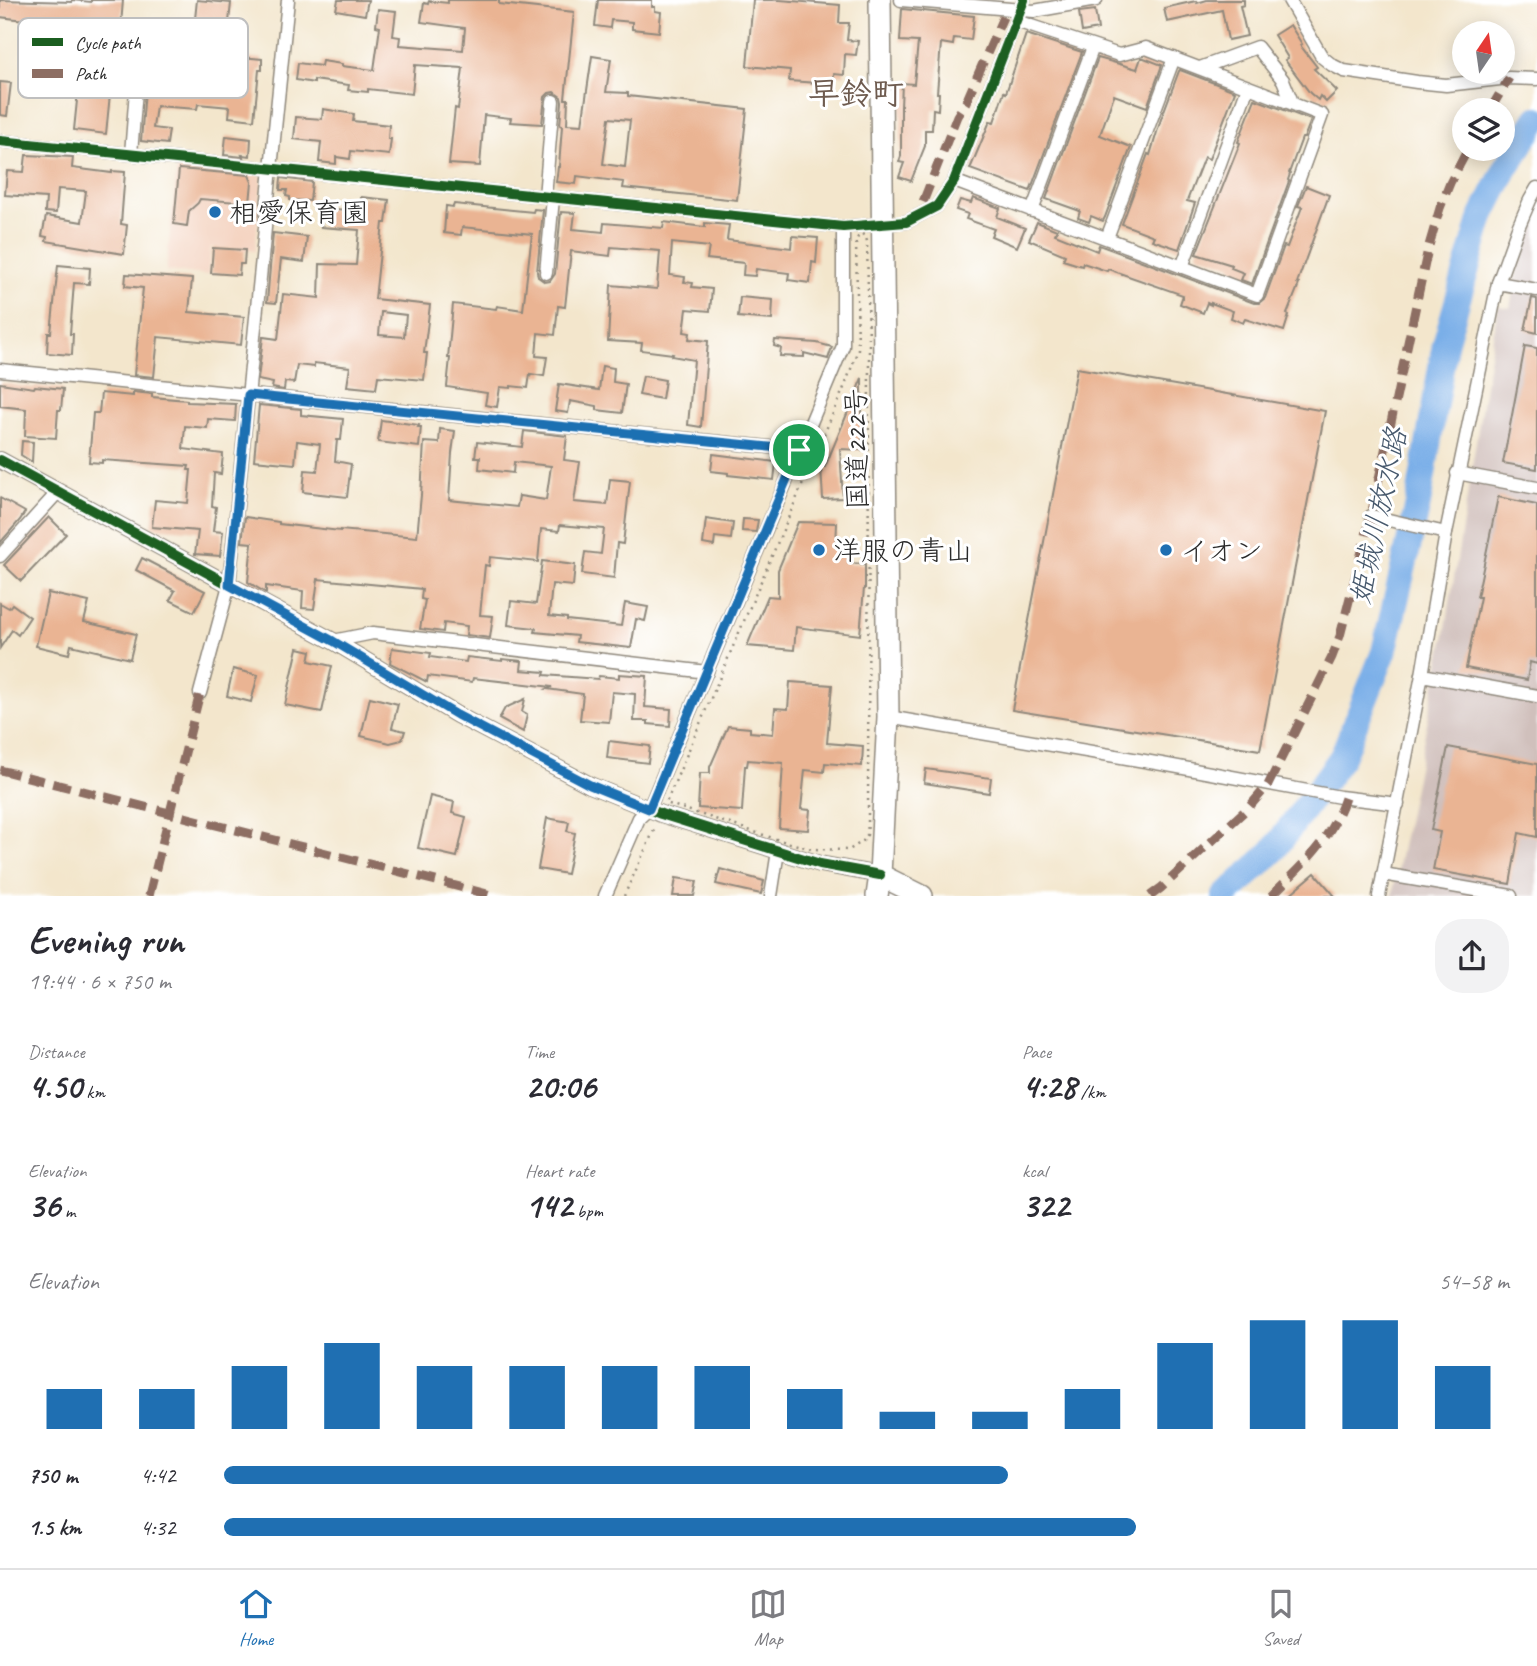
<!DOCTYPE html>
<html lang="en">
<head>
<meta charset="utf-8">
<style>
	body { margin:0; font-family:Caveat,"Klee One",sans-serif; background:#f2f2f3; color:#2b2b33; height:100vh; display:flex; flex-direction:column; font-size:26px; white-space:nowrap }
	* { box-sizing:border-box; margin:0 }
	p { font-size:23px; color:#7c7c81 }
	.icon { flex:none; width:38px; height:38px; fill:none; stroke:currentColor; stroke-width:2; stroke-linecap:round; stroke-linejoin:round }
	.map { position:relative; height:896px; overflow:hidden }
	.side { display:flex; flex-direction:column; background:#fff; flex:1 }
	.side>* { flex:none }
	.needle { width:46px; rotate:13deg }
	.buttons { position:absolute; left:1452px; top:21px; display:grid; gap:14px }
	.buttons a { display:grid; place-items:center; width:63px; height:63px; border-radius:50%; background:#fff; box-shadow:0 4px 18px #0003; font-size:35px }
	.pin { position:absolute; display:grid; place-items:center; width:60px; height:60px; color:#fff; margin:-30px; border:4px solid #fff; border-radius:50%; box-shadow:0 2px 7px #0007 }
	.round { display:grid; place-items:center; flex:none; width:74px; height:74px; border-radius:28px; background:#f2f2f3 }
	.headline { display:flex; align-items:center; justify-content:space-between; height:119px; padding:0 28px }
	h1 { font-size:38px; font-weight:600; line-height:52px }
	.metrics { display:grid; grid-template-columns:repeat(3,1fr); gap:10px; height:119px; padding:7px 28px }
	.metrics div { display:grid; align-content:center }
	.metrics b { font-size:35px; font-weight:600 }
	.metrics small { font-size:19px; font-weight:400 }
	.metrics p { font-size:19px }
	.chart { height:196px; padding:14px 28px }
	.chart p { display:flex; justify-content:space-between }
	.chart svg { width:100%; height:126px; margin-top:7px; stroke:#1f6fb2; stroke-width:6 }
	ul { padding:0 28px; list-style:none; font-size:23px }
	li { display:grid; grid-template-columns:112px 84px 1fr; align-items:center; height:52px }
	li i { height:18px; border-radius:9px; background:#1f6fb2 }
	.dock { display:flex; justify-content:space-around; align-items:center; height:98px; border-top:2px solid #e1e1e2; background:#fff; font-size:19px; color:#7c7c81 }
	.dock a { display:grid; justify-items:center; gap:4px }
	.dock .active { color:#1f6fb2 }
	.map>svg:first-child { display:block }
</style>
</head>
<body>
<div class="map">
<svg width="1537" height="896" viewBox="0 0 1537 896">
	<rect width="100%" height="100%" fill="#fff"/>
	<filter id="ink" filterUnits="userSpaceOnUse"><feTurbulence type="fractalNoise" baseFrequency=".0143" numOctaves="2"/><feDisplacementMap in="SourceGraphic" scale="14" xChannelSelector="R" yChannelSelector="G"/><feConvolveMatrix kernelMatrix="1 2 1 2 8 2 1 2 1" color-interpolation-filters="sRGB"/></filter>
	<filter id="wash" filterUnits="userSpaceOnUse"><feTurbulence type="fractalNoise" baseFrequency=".00686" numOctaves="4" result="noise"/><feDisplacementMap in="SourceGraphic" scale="28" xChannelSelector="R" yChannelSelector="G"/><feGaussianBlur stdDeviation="1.57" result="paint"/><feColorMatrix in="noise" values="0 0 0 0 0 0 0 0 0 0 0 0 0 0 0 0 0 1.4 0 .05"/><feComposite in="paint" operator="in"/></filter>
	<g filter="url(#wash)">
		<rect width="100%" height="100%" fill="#f3e6cc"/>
		<path fill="#f4d3c0" d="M177,165l80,9 5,3 -7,74 -44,-4 -3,28 -42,-4z"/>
		<path fill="#d0c0bc" d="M1537,219v677h-145l52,-256 54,-334 12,2 10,-54z"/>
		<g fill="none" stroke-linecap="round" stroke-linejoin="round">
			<path stroke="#7aafe8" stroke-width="26" d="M1225,896l48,-45 69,-94 42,-105 34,-148 27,-160 37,-128 24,-48 31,-49"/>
		</g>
		<g id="blocks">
			<g fill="#eab493" fill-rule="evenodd">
				<path d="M0,0l72,2v-2l19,2v-2h32l-3,38 14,1v7l40,4v-4l31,3 4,-29 -14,-1 2,-19 34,3 -2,19h-7l-3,29h2v2l10,1 -1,2 32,3v11h-3l-5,50 -25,-3 1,-10 -32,-3 -1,5 -41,-3 -3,22 16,2 -2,14 -26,-3 6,-77 -37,-3v-5l-31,-2 2,-26 -12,-1 1,-7 -28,-2v4l-42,-5z"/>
				<path d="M338,0h30l-3,15 -29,-5z"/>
				<path d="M448,0h51v4l75,8 -9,87h3l-1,25 15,1 10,-69 19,3 -5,33 22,1v3l119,13 -10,91 -114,-12 1,-6 -47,-6 -1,8 -20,-2 2,-15h1l3,-41 -2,-1 2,-23 -1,-5 -7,-5 -5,1 -4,4 -3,27 -32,-2 1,-4 -27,-3 -4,51 -31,-2 6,-56 3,1 5,-41 -48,-3 -3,29 -44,-5v3l-20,-2 1,-5 -35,-5v3l-18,-3 2,-17 23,3 1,-5 20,3v2l32,4 6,-43 -4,-1 2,-17 18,2 -3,25 7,1 -1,8 64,5 2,-22 -44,-6 3,-19 4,1 1,-3 19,2zM609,118l21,2 -5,47 -22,-3z"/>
				<path d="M598,0h54v7h3v4l6,1 -2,20 -27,-3v-7l-21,-2 -1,8 -15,-2z"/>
				<path d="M753,0h27l60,5 -1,18h10l-2,17 11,1 -2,14 -11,-1 -1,21 -10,-1 -1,10 -44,-3 1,-11 -43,-4z"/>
				<path d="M1207,0h37v5l-4,1 7,30 -19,4 -6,-30 -55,12 -3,-14 32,-7 1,2z"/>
				<path d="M902,9l72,7 -3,24 -17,-2 -1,7 -12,-2 -4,50h2l-1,17 -5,-1 -1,21h-7v16l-14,35 -12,-4 5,-14 -5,-1 2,-6v-49l1,-24 12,1 4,-42 -18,-1z"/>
				<path d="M1095,10l3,19 -16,3 -3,-20z"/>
				<path d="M1290,25l12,19 -2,1 17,22 -3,2 23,22 -11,11 -6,-6 -2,4 -8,-7 -25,-33 3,-2 -14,-23z"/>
				<path d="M1026,34l56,18 -52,139 -60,-22 20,-48 4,1 10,-30 2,1z"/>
				<path d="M1098,58l39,11 4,-11h3l18,7 -15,42 -33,-12 -14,40 31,12 -26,70 -2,4 -12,-5 -2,6 -11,-4 2,-7 -34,-12z"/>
				<path d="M1180,70l55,21 -26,68 -5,-2 -17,44 8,2 -16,46 -27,-9 2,-4 -32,-12 26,-70 2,1 11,-36 18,-48z"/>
				<path d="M79,81l32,3 -5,50 -32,-4z"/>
				<path d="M0,82l11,1 -4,33 -7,-1z"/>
				<path d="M1255,99l56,21 -7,18h-2l-13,35 1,1 -2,6 1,1 -37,103 -11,-4 3,-7 -13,-5 1,-3 -36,-11 44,-111 -2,-1z"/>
				<path d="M323,109l31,5 -1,7 36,4 -1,14h3l-2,16 -38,-4 -1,8 -14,-2v7l-17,-2 2,-20 -27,-3 2,-22 26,2z"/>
				<path d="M226,136l25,3 -1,17 -8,-1 1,2 -19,-2z"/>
				<path d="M26,155l47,2 -1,11 40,5v-2l13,1 -4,52 6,1 -3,29 -78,-13 1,-4 -5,-1 4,-20 36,6 4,-31 -28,-2 -2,24 -11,-1 1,-14 -41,-3 2,-24 17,1z"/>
				<path d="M179,169l70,6 3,7 -2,21 -50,-4 -2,4 -9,8 -2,15 -13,-2z"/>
				<path d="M281,178l31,4 -2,19 -20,-1v-3l-4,-1 1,-6h-7z"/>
				<path d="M1306,186l23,9 -32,88 2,1 -12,30 2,1 -5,16 -39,-12 -2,4 -12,-5 2,-7 -22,-8v2l-4,-2 -4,10 -23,-9 3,-9 -75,-26 -1,2 -24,-8 -1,3 -19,-6 2,-5 -36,-15 8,-18 20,8 -2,4 42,17 2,-6 155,58h5l6,-5 19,-52 3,1 15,-40 -4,-1z"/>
				<path d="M361,197l28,3 -3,23h-3l-8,76 55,6 -6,48h3l-3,27 -46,-4 -2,13 -29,-3 3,-19 -36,-4v4l-17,-2 -3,18 -9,-1 -1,8 -12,-2 1,-5 -15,-3 5,-43 15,2 5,-45 36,4 1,-34 36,1 3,-35 -38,-3 2,-19 37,3zM381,312l25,3 -2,22 -25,-2z"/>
				<path d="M973,198l27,10 -3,9 28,11 -8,19 -26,-11 3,-7 -28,-10 2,-5 -12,-4 4,-10 11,3z"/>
				<path d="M454,204l79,8 1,-3 9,1 -6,62 1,5 7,5 5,-1 5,-7 6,-62 14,1 -2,16 30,3 1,-9 59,5 1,-6 41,5v-4l24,2 -2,15 64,8 1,-12 26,2 -2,25 -4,-1 -2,21 -22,-3 1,-7 -33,-4 -1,7 -12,-1 1,-12 -37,-4 2,-12 -37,-4 -2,32 15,2 -1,5 9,1 -1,4 20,2 -2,22 -23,-2 -3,23 6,1 -1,6 19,2 -7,86 -13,-2 6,-65 -22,-4 1,-2 -32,-4 1,-7 -34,-2 3,-56 46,4 3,-38 -49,-4 -1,9 -39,-5 -6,56 -7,-1 -3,29 -17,-2 -2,23 11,1 -3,19 -14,-2 -2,14 -17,-2v2l-11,-1 -3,20 -12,-2 2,-12 -40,-6 3,-29h-2l5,-54 43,5 1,-3 26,4 9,-76 -70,-7 -1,8 -17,-2 2,-27 7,1z"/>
				<path d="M273,233l34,4 -3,25 -23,-3 -5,44 -9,-1z"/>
				<path d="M213,248l32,2 -1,14h-4l-1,11 -28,-2z"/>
				<path d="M58,265l32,3 -1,16 -15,-1 -4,51h3l-1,21 -25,-2 1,-20h3z"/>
				<path d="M126,274l66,5 -3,33 55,5 -3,28 -83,-8 -4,40 -20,-2 9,-87 -18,-2z"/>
				<path d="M740,297l33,3 -1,20 -34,-3z"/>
				<path d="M1532,298l5,1v34l-12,-3z"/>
				<path d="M775,340l42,3 15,4 -4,12 -24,-6v4l-24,-1 1,-8 -7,-2z"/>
				<path d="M1525,346l12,2v121l-34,-6z"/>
				<path d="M602,366l12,2 -1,14 13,2 -4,29 -25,-3v-4l-27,-5 -2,12 -13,-2 4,-27 40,6z"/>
				<path d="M1077,368l248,43 -65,339 -248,-40z"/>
				<path d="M643,376l22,4 -3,19 -23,-4z"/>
				<path d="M862,378v72l-22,-1 3,49 -20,1 -2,-32h4z"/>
				<path d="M0,383l34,5 1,-2 28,3 -2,21h-3l-2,28 -31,-2 1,-27 -26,-3z"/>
				<path d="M133,392l19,2v3l35,3v2l49,2 -1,17 -27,-2 -1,9 -22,-2 -2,23 40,5 -2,20 -7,-1 -2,33 4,1 -3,24 10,1 -3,24 -25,-2 3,-23 -46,-4 3,-27 33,3 3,-33h-3l1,-4 -87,-6v3l-13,-1 4,-49h6l2,-20 32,3z"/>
				<path d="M259,405l42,4v6l42,4 -2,21h-4l-2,21 16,3 -4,33 -44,-5 2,-22 12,1 3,-27 -23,-3 -2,23 -41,-4z"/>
				<path d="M381,420l38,5 -1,2h3l-2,20 -41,-5z"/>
				<path d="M440,429l15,2 -3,22 -3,47 68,7 2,-11 27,4 5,-34 -37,-4 -1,11 -34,-4 1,-12h-5l2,-15 45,5 2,-16 43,5 -3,24 16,2 -6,40 33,3 3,-26 20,2 -7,63 -6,-1 -3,35 -32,-4 3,-22 16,2 3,-25 -44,-4 -1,6 -18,-2 -3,33 -48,-5 -1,9 -4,-1 -5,50 13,1 -3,22 -24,-3 1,-9 -23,-3 -1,9 -23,-3 5,-29 -4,-1 1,-10 -104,-10 -4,30 -12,-1 1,-17 -37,-5v7l-18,-11 4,-39 -10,-1 3,-25 34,5v2l61,7v-1l77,7 4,-42 3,-53 15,1z"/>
				<path d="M22,441l11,1 -1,20 -11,-7z"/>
				<path d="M713,454l63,8 -2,18 -46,-5v-2l-17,-2z"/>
				<path d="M1498,497l39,8v159l-7,-2 -3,18 -61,-12 14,-71h-3z"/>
				<path d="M0,498l25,14 -5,8 -20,23z"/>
				<path d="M49,517l17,17 -45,47 -17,-16z"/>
				<path d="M706,519l27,4 -2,16 -16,-2 -1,9 -11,-2z"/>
				<path d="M743,519l15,1 -2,12 -14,-1z"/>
				<path d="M798,522l39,1 -1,24h12v16l17,1v24h-1l-4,47 -64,-8 -2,23 -47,-4 21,-50 10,1v-27z"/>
				<path d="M142,558l63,33 -11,21 -24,-12 5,-9 -39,-21z"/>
				<path d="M542,561l33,4 -2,21 -21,-2 -3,32 18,2v2l54,6 4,-23 23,4 -3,14 -9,-2 -5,29 -55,-6 1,-6 -42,-4 1,-4 -28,-3 3,-24 25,3z"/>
				<path d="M48,593l41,9 -5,20 52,12 -6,25 -59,-14 -2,9 -33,-8z"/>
				<path d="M0,603l9,5 3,-4 18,13 -12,18 -6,-5 -12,18z"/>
				<path d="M298,648l13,3 -2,10 23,5 -10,46 -37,-7z"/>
				<path d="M392,648l39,5 -1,4 36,5 1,-5 35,4v-2l20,2 -1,9 24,2 -1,3 54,4 1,-3 20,2v-4l28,2 -2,31 26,2 -1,17 -22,-2v-3h-14l1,-27 -23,-2 -3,30 -29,-2 3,-26 -36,-5 5,-2 -79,-9 -1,4 -44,-6 -1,6 -37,-19z"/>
				<path d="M233,669l25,6 -7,27 -24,-6z"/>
				<path d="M790,682l42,3 -5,58 36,3 -1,20 -37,-3 -1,9 -19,-2 -4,39 9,1 -2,20 -29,-2 4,-65 -35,-3 -1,6h-2l-3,45 -44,-3 2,-35h10v-6l18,-41 22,2v4l23,2 2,-26 13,1z"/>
				<path d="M370,697l28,7 -6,24 13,3 -3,9 -12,3 -29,-7z"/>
				<path d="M525,699l-3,13 5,3 -4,17 -24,-13 6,-11z"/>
				<path d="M609,741l41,5 -2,17 -41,-5z"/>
				<path d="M1448,747l89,17v73l-18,-4 -9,51 -77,-14 7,-38 -9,-2z"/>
				<path d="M926,769l65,9 -2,15 -65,-10z"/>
				<path d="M430,796l24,6 -2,11 14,4 -9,40 -39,-9z"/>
				<path d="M547,818l22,4 -2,9 8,2 -8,41 -29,-5z"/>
				<path d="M720,869l44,12 -3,13 -45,-10z"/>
				<path d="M1315,873l20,23h-47z"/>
				<path d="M676,878l21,3 -3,15h-21z"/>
			</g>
		</g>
	</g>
	<g filter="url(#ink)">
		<use href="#blocks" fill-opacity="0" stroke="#8f887c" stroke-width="2"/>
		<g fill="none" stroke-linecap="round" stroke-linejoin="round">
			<g stroke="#8f887c" stroke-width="15">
				<g id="minor">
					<path d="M901,0l133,11 62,-11"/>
					<path d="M1289,0l33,57 10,8 12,6 73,11 29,3 63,-7 28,1"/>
					<path d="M1200,68l57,-21 26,33 9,22"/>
					<path d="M0,141l843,86 63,-5 31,-16 17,-25 70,-181"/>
					<path d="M131,154l6,-77"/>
					<path d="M954,181l303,114 65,-180 -176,-67 -27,7 -103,-34"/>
					<path d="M545,197l8,-96"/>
					<path d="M1032,211l61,-164"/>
					<path d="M1107,238l67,-180"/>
					<path d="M1182,267l66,-180"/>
					<path d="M546,273l7,-75"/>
					<path d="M1498,283l39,7"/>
					<path d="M0,370l799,80"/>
					<path d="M1457,473l80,15"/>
					<path d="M1371,516l75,17"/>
					<path d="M0,556l58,-64"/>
					<path d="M333,641l40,-8 334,39"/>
					<path d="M1422,675l115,21"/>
					<path d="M200,693l29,-108 59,-585"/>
					<path d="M888,717l274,47 178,33 58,7"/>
					<path d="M1383,874l128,22"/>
					<path d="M605,896l34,-78 10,-9 194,-463v-119"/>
					<path d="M771,896l7,-45"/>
					<path d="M1379,896l43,-221 24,-142 52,-250 19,-53 13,-30 7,-12"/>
				</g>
			</g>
			<g stroke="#8f887c" stroke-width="18">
				<path id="tertiary" d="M0,460l333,181 124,74 133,70 71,29 159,50 60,11"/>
			</g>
			<g stroke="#8f887c" stroke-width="24">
				<g id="trunk">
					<path d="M880,875l42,21"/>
					<path d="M877,896l3,-21 8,-158 -8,-717"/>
				</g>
			</g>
			<g stroke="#8f887c" stroke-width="2.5" stroke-dasharray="2 5" stroke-linecap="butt">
				<path d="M862,234l3,2 2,5 2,102 -1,479 -1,13 -4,6 -14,9 -37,-1 -33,-9 -113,-37 180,-420 12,-34 -2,-108 2,-4z"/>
				<path d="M624,896l32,-70"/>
			</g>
			<use href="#minor" stroke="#fff" stroke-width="12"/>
			<use href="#tertiary" stroke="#fff" stroke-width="16"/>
			<use href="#trunk" stroke="#fff" stroke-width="21"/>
			<g stroke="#8d6e63" stroke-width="9" stroke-dasharray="18 9" stroke-linecap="butt">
				<path d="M1490,110l19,-32"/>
				<path d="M923,202l34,-86 9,-14 37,-85"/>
				<path d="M0,770l495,126"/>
				<path d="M149,896l51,-203"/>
				<path d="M1150,896l11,-8 89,-82 18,-21 64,-128 8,-21 31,-120 57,-267 12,-41 10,-25 18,-34"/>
				<path d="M1271,896c31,-31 60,-56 74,-98"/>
			</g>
			<g stroke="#fff" stroke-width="15">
				<g id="cycleway">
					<path d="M0,141l843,86 63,-5 31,-16 17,-25 70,-181"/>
					<path d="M0,460l333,181 124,74 133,70 71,29 159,50 60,11"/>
				</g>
			</g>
			<use href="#cycleway" stroke="#1b5e20" stroke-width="10"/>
		</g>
	</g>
	<g fill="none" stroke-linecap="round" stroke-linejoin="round" filter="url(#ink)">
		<g stroke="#fff" stroke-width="14">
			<path id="route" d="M248,395l551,55 -150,359 -59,-24 -133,-70 -124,-74 -104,-56z"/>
		</g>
		<use href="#route" stroke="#1f6fb2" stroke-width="9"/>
	</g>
	<g fill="#1f6fb2" stroke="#fff" stroke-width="2.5">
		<circle cx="215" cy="212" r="7"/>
		<circle cx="819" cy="550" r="7"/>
		<circle cx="1166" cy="550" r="7"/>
	</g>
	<g text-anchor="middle" stroke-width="6" stroke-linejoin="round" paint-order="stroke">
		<g font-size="28" fill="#2b2b2b" stroke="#fff" text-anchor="start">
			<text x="229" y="222">相愛保育園</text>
			<text x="833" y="560">洋服の青山</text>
			<text x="1180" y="560">イオン</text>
		</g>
		<g font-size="28" fill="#2b2b2b" stroke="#fff">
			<text transform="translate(856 449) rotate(-91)" y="10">国道222号</text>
		</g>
		<g font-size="30" font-style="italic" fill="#47596d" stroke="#fff">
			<text transform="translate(1378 516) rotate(-78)" y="10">姫城川放水路</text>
		</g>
		<g font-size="32" font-weight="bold" fill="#6e5b4f" stroke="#fff">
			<text x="856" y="104">早鈴町</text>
		</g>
	</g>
	<rect x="18" y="18" width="230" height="80" rx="10" fill="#fff" stroke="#bfbfbf" stroke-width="2"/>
	<rect x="32" y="38" width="31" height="8" fill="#1b5e20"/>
	<rect x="32" y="69" width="31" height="9" fill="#8d6e63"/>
	<g font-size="19" fill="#2b2b2b">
		<text x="75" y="49">Cycle path</text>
		<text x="75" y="80">Path</text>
	</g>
</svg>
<div class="buttons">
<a><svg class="needle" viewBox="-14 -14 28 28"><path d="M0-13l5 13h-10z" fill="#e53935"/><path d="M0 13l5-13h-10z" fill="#7c7c81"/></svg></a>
<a><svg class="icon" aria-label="layers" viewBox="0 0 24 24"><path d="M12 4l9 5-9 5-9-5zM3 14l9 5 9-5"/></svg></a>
</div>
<div class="pin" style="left:799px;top:450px;background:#1e9e55"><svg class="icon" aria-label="arrive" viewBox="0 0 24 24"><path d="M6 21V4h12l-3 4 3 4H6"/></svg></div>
</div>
<section class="side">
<div class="headline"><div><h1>Evening run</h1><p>19:44 · 6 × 750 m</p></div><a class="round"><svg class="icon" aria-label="share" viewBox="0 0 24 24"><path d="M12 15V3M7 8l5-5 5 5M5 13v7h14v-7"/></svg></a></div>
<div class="metrics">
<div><p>Distance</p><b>4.50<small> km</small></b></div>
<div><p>Time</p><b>20:06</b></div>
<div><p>Pace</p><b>4:28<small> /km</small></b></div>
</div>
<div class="metrics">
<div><p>Elevation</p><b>36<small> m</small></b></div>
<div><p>Heart rate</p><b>142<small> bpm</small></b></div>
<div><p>kcal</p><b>322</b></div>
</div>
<div class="chart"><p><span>Elevation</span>54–58 m</p>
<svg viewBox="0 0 160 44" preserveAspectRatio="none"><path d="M5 44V30M15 44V30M25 44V22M35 44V14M45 44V22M55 44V22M65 44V22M75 44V22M85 44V30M95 44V38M105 44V38M115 44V30M125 44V14M135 44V6M145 44V6M155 44V22"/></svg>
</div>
<ul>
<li><b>750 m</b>4:42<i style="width:61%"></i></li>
<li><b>1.5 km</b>4:32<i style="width:71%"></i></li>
</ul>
</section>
<nav class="dock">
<a class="active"><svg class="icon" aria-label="home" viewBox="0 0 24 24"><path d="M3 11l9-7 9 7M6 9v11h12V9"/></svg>Home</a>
<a><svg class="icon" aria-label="map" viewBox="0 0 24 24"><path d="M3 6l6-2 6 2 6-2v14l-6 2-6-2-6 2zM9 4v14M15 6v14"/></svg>Map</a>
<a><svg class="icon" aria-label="saved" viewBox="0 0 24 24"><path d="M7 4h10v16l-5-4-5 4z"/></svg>Saved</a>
</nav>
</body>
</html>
